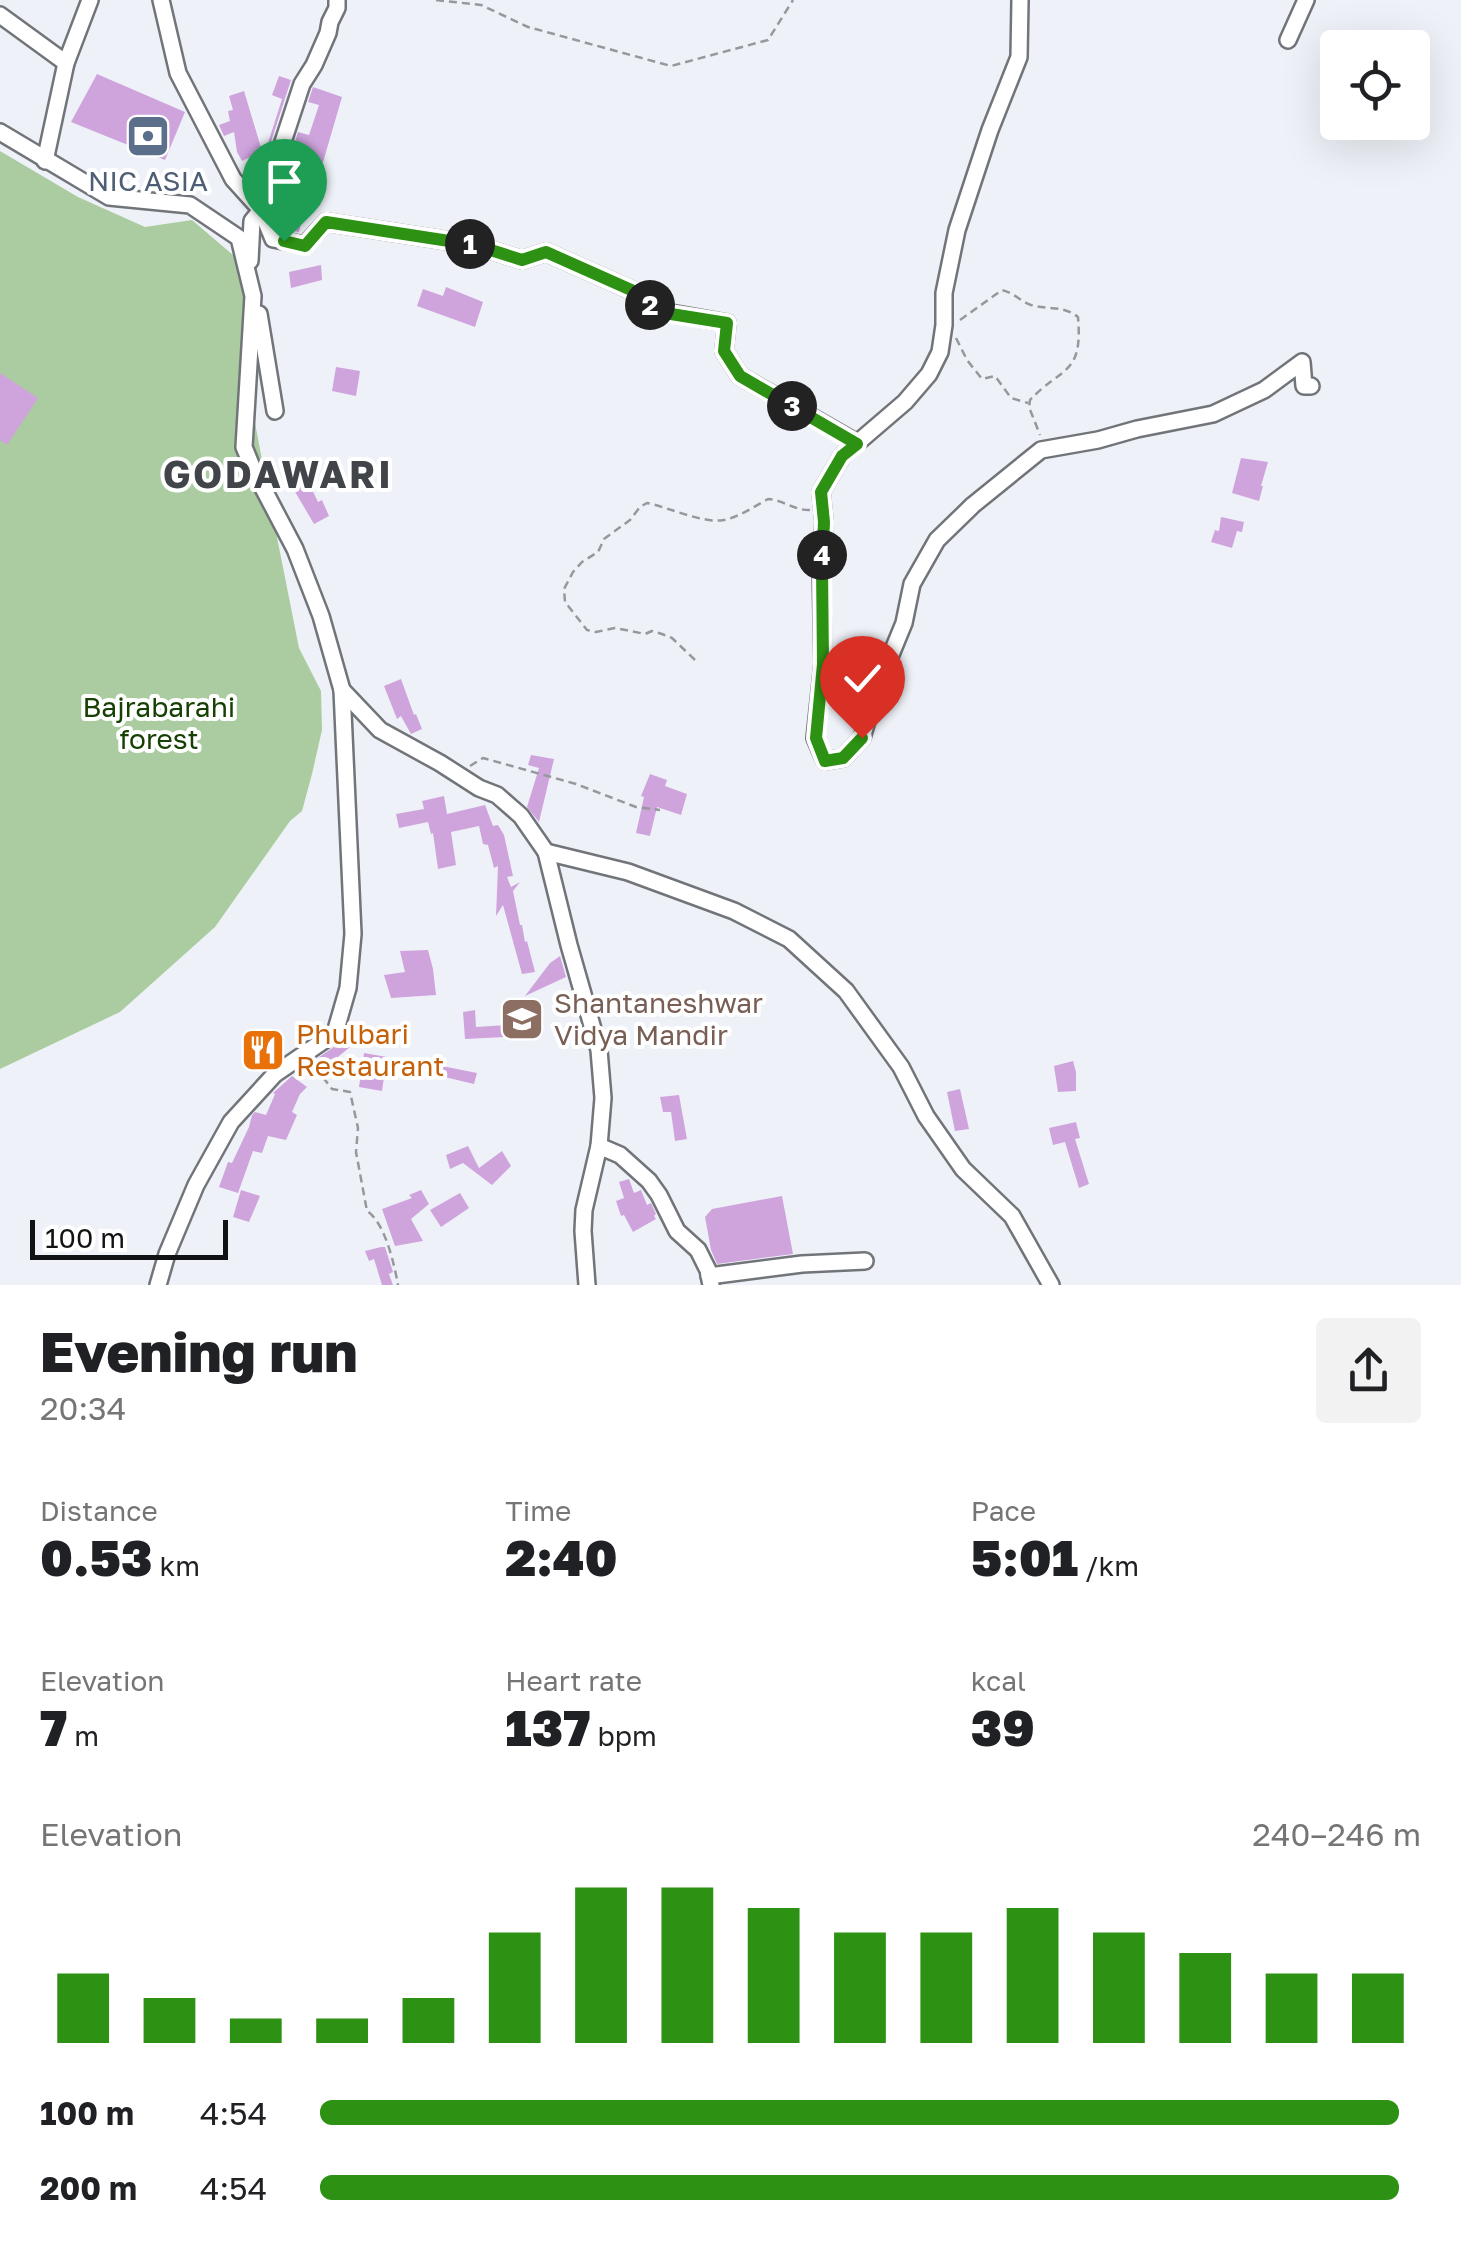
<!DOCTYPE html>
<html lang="en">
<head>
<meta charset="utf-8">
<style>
	body { margin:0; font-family:"Golos Text",sans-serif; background:#f2f2f2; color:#202124; height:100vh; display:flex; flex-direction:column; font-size:38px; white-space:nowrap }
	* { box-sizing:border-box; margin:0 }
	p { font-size:32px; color:#757577 }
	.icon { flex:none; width:55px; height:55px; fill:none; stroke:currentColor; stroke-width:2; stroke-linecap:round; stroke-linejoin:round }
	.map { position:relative; height:1285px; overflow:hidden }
	.drawer { display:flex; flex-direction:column; background:#fff; flex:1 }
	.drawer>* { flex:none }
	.tools { position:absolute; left:1320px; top:30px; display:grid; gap:20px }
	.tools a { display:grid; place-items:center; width:110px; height:110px; border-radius:10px; background:#fff; box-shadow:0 10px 40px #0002; font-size:50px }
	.scale { position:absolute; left:30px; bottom:25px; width:198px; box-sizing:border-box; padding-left:10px; border:5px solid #111214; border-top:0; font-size:28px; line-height:35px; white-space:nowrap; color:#111214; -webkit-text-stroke:8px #fff; paint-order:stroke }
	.pin { position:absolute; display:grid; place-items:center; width:85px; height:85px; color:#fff; margin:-102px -42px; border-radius:50% 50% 50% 0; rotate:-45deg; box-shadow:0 0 10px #0007 }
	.pin .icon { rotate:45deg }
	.km { position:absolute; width:50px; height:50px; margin:-25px; border-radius:50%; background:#222; color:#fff; font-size:28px; line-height:50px; text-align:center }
	.round { display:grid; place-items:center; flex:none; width:105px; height:105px; border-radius:10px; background:#f2f2f2 }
	.headline { display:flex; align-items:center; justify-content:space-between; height:170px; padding:0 40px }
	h1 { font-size:55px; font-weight:800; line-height:75px }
	.figures { display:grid; grid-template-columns:repeat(3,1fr); gap:15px; height:170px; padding:10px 40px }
	.figures div { display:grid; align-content:center }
	.figures b { font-size:50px; font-weight:800 }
	.figures small { font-size:28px; font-weight:400 }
	.figures p { font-size:28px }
	.chart { height:280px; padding:20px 40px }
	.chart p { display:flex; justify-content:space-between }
	.chart svg { width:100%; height:180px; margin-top:10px; stroke:#2d9213; stroke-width:6 }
	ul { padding:0 40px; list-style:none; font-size:32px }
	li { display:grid; grid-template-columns:160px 120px 1fr; align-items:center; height:75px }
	li i { height:25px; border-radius:12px; background:#2d9213 }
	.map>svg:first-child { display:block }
</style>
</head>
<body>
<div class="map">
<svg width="1461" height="1285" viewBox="0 0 1461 1285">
	<rect width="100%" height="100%" fill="#eef2f8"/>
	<path fill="#abcca1" d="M0,151l78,46 67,30 47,-7 41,35 12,43 6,104 21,110 27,136 22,43 1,39 -10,44 -10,37 -12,10 -75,106 -95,85 -120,57z"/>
	<g fill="#cfa4dd">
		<path d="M97,74l88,38 -20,48 -94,-38z"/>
		<path d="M279,76l12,4 -22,68 2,16 -9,-2 20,-63 -10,-4z"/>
		<path d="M313,87l29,10 -23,79 -15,-5 -8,21 12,2 -9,38 -18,-3 -1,-3 7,-29 9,-13 -4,-32 6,-20 11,3 10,-30 -11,-3z"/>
		<path d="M244,91l18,60 -20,10 -5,-9 -3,-20 -10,4 -5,-11 11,-4 -2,-10 5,-1 -4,-14z"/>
		<path d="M321,265l1,15 -31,8 -2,-16z"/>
		<path d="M446,287l37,15 -8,25 -58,-21 6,-17 20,7z"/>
		<path d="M336,367l24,4 -4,25 -24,-5z"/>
		<path d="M0,373l38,25 -31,47 -7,-5z"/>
		<path d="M1241,458l27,4 -7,24h2l-4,15 -27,-8z"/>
		<path d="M309,483l9,19 4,-2 7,16 -15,8 -20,-34z"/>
		<path d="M1221,517l23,5 -2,10 -5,-1 -5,17 -21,-6 4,-12 4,1z"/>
		<path d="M401,679l13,36 2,-1 6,15 -11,5 -10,-18 -4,3 -13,-33z"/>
		<path d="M531,755l23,4 -15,63 -12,-15 12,-39 -11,-3z"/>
		<path d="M650,774l17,6 -2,6 22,8 -6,21 -24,-8 -7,29 -14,-3 8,-36 -3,-1z"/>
		<path d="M444,796l3,18 38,-9 8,21 5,-1 6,10 9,41 -6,1 4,10 9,-5 -7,9 7,34h2l3,17 2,-1 8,31 -13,2 -19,-69 -7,11 2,-50 -4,2 -6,-23 -5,-1 -4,-18 -28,6 5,33 -18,4 -5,-36 -2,1 -3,-12 -29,6 -3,-14 28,-5 -2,-8z"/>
		<path d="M428,950l5,19 3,26 -45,3 -7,-23 21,-3 -5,-21z"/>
		<path d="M560,956l6,21 -41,19 25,-33z"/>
		<path d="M475,1010l1,17 47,-3 3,12 -61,3 -2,-27z"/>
		<path d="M356,1032l5,6 -28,23 6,8 -9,7 -6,-7 -10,11 -8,-14z"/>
		<path d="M364,1053l23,4 -5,34 -23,-4z"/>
		<path d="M417,1061l60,12 -3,11 -59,-14z"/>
		<path d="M1073,1061l3,11v19l-18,1 -4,-26z"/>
		<path d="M292,1076l15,11 -7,7 -8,18 5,3 -11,25 -18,-4 -6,17 -9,-2 -15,42 -19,-6 9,-25 4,1 17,-36 3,-12 3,-3 11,3 9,-21 -2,-1z"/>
		<path d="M960,1089l9,40 -14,2 -8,-39z"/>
		<path d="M679,1095l8,44 -12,2 -4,-29h-8l-3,-15z"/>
		<path d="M1076,1122l4,16 -5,1 14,45 -10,4 -14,-46 -12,3 -4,-17z"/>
		<path d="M468,1146l11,22 23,-17 9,15 -19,19 -29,-22 -13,6 -4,-14z"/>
		<path d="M629,1179l5,14 7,-3 6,15 4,-2 5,11 -2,2 2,3 -23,13 -9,-17 -3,1 -5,-15 8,-3 -5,-16z"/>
		<path d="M241,1190l19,6 -11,26 -16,-5z"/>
		<path d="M421,1190l8,14 -18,15 12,22 -28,5 -13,-37 30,-11 -3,-3z"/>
		<path d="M460,1193l9,15 -28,19 -11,-17z"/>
		<path d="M782,1196l11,58 -76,10 -6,-14 -6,-33 7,-8z"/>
		<path d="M381,1247h4l8,25 -4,2 4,11h-11l-8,-26 -5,2 -4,-10z"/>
	</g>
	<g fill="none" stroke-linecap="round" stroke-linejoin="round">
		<g stroke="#71757a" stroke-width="20">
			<g id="minor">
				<path d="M161,0l17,73 55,106 28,31 -9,11 -2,40"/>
				<path d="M337,0v8l-7,14 -2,11 -14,32 -12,19 -22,67 5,31 -24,28 12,29 32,6 21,-23 149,23 47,15 24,-8 92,41 9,6 3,7 21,7 56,10 -3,28 16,25 117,67"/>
				<path d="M1020,0l-1,57 -29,73 -33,100 -13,63v32l-4,27 -11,22 -24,28 -63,54 -21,36 3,30 -3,44 2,98 -8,74 10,23 18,-3 19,-20 14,-47 28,-68 8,-39 25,-44 36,-35 68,-55 57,-10 39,-11 76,-15 51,-24 38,-28 2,24h7"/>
				<path d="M0,15l66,48"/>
				<path d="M1288,40l18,-40"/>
				<path d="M0,132l109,65 81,8 49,33 14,58 -9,151 9,22 42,80 26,67 21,74 38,40 60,33 39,25 18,7 24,21 25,36 23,93 30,105 4,48 -4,48 -15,64 -1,21 4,54"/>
				<path d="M45,161l21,-98 24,-63"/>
				<path d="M259,314l16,97"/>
				<path d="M546,852l82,20 106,39 55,28 57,52 55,76 25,49 37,53 49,47 39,69"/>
				<path d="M599,1146l21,9 29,26 10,14 18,36 21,19 10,20 3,15"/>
				<path d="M709,1276l93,-12 63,-3"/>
				<path d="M158,1285l9,-31 29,-69 35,-63 44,-48 60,-41 13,-45 5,-54 -11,-244"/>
			</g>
		</g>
		<g stroke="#96989d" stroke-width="2.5" stroke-dasharray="8 5" stroke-linecap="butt">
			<path d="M436,0l45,5 47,22 143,39 97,-26 25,-40"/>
			<path d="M960,320l42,-30c12,3 18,11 29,15 17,5 32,0 47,12 5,59 -16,49 -48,83l-1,7 11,28"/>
			<path d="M956,338l11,22 15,19 13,-3 16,22 17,5"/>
			<path d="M695,660l-23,-22 -10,-4 -10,-3 -7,3 -30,-6 -19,4 -9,-2 -22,-28 -1,-13 9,-17 9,-10 16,-10 6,-13 26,-19 10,-13 7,-4c21,4 56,21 77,17 15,-3 31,-14 44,-21 15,1 28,12 42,11"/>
			<path d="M470,766l13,-8 93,26 60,23 24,3"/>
			<path d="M315,1067l17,22 18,3 8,36 -2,24 11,59c18,12 27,52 31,74"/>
		</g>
		<use href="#minor" stroke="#fff" stroke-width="15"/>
	</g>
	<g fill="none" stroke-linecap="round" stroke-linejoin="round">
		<g stroke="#fff" stroke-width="20">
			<path id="route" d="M284,241l21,5 21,-24 149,23 47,15 24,-8 92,41 8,6 4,7 21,8 56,9 -3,28 16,25 117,68 -15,12 -21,36 3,30 -2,44 1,98 -7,74 9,23 18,-3 19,-20"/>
		</g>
		<use href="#route" stroke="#2d9213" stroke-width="12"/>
	</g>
	<defs>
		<g id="bank-square" transform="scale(2.25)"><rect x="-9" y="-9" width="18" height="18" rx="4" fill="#5c6f8a" stroke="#fff"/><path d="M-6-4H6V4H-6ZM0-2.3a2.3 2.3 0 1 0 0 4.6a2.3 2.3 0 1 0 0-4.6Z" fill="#fff"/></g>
		<g id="school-square" transform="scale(2.25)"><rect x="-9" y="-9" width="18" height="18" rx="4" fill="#8d6e63" stroke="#fff"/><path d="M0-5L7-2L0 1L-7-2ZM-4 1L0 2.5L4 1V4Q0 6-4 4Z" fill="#fff"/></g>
		<g id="restaurant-square" transform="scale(2.25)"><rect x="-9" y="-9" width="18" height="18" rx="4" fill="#e8710a" stroke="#fff"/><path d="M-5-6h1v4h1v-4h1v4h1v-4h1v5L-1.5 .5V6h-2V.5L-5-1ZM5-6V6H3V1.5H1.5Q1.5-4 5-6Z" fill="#fff"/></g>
	</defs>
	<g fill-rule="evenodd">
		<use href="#bank-square" x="148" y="136"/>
		<use href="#school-square" x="522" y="1019"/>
		<use href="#restaurant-square" x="263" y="1050"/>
	</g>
	<g text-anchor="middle" stroke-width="8" stroke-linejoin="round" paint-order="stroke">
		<g font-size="28" fill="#4e5e75" stroke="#fff">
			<text x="148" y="191">NIC ASIA</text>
		</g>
		<g font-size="28" fill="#174004" stroke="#fff">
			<text x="159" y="717">Bajrabarahi<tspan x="159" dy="32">forest</tspan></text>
		</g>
		<g font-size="28" fill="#785e54" stroke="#fff" text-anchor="start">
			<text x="554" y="1013">Shantaneshwar<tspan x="554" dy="32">Vidya Mandir</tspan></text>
		</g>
		<g font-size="28" fill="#c56008" stroke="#fff" text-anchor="start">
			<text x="296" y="1044">Phulbari<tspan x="296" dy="32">Restaurant</tspan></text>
		</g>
		<g font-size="38" font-weight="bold" letter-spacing="2.5" fill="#414449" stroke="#fff">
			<text x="278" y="488">GODAWARI</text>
		</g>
	</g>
</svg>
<div class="tools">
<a><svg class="icon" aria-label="locate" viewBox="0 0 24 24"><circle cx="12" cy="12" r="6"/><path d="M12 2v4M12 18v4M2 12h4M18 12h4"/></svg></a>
</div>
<div class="scale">100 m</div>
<div class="pin" style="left:284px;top:241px;background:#1e9e55"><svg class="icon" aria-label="arrive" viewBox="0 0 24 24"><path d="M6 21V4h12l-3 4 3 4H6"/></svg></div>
<div class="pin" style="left:862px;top:738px;background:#d93025"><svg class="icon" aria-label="check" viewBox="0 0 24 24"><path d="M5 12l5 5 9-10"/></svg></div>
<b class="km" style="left:470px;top:244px">1</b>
<b class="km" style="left:650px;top:305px">2</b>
<b class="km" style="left:792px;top:406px">3</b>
<b class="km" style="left:822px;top:555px">4</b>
</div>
<section class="drawer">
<div class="headline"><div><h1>Evening run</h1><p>20:34</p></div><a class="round"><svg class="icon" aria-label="share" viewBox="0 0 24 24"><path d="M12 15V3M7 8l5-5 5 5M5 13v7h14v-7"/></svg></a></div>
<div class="figures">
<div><p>Distance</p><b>0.53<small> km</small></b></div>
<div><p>Time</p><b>2:40</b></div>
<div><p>Pace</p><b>5:01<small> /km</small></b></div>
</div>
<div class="figures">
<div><p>Elevation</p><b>7<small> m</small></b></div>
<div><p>Heart rate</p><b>137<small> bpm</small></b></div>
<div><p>kcal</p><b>39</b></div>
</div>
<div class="chart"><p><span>Elevation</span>240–246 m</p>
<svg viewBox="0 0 160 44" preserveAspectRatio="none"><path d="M5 44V27M15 44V33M25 44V38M35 44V38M45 44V33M55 44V17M65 44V6M75 44V6M85 44V11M95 44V17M105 44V17M115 44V11M125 44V17M135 44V22M145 44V27M155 44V27"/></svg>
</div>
<ul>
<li><b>100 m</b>4:54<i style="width:98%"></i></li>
<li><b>200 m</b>4:54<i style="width:98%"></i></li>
</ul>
</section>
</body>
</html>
